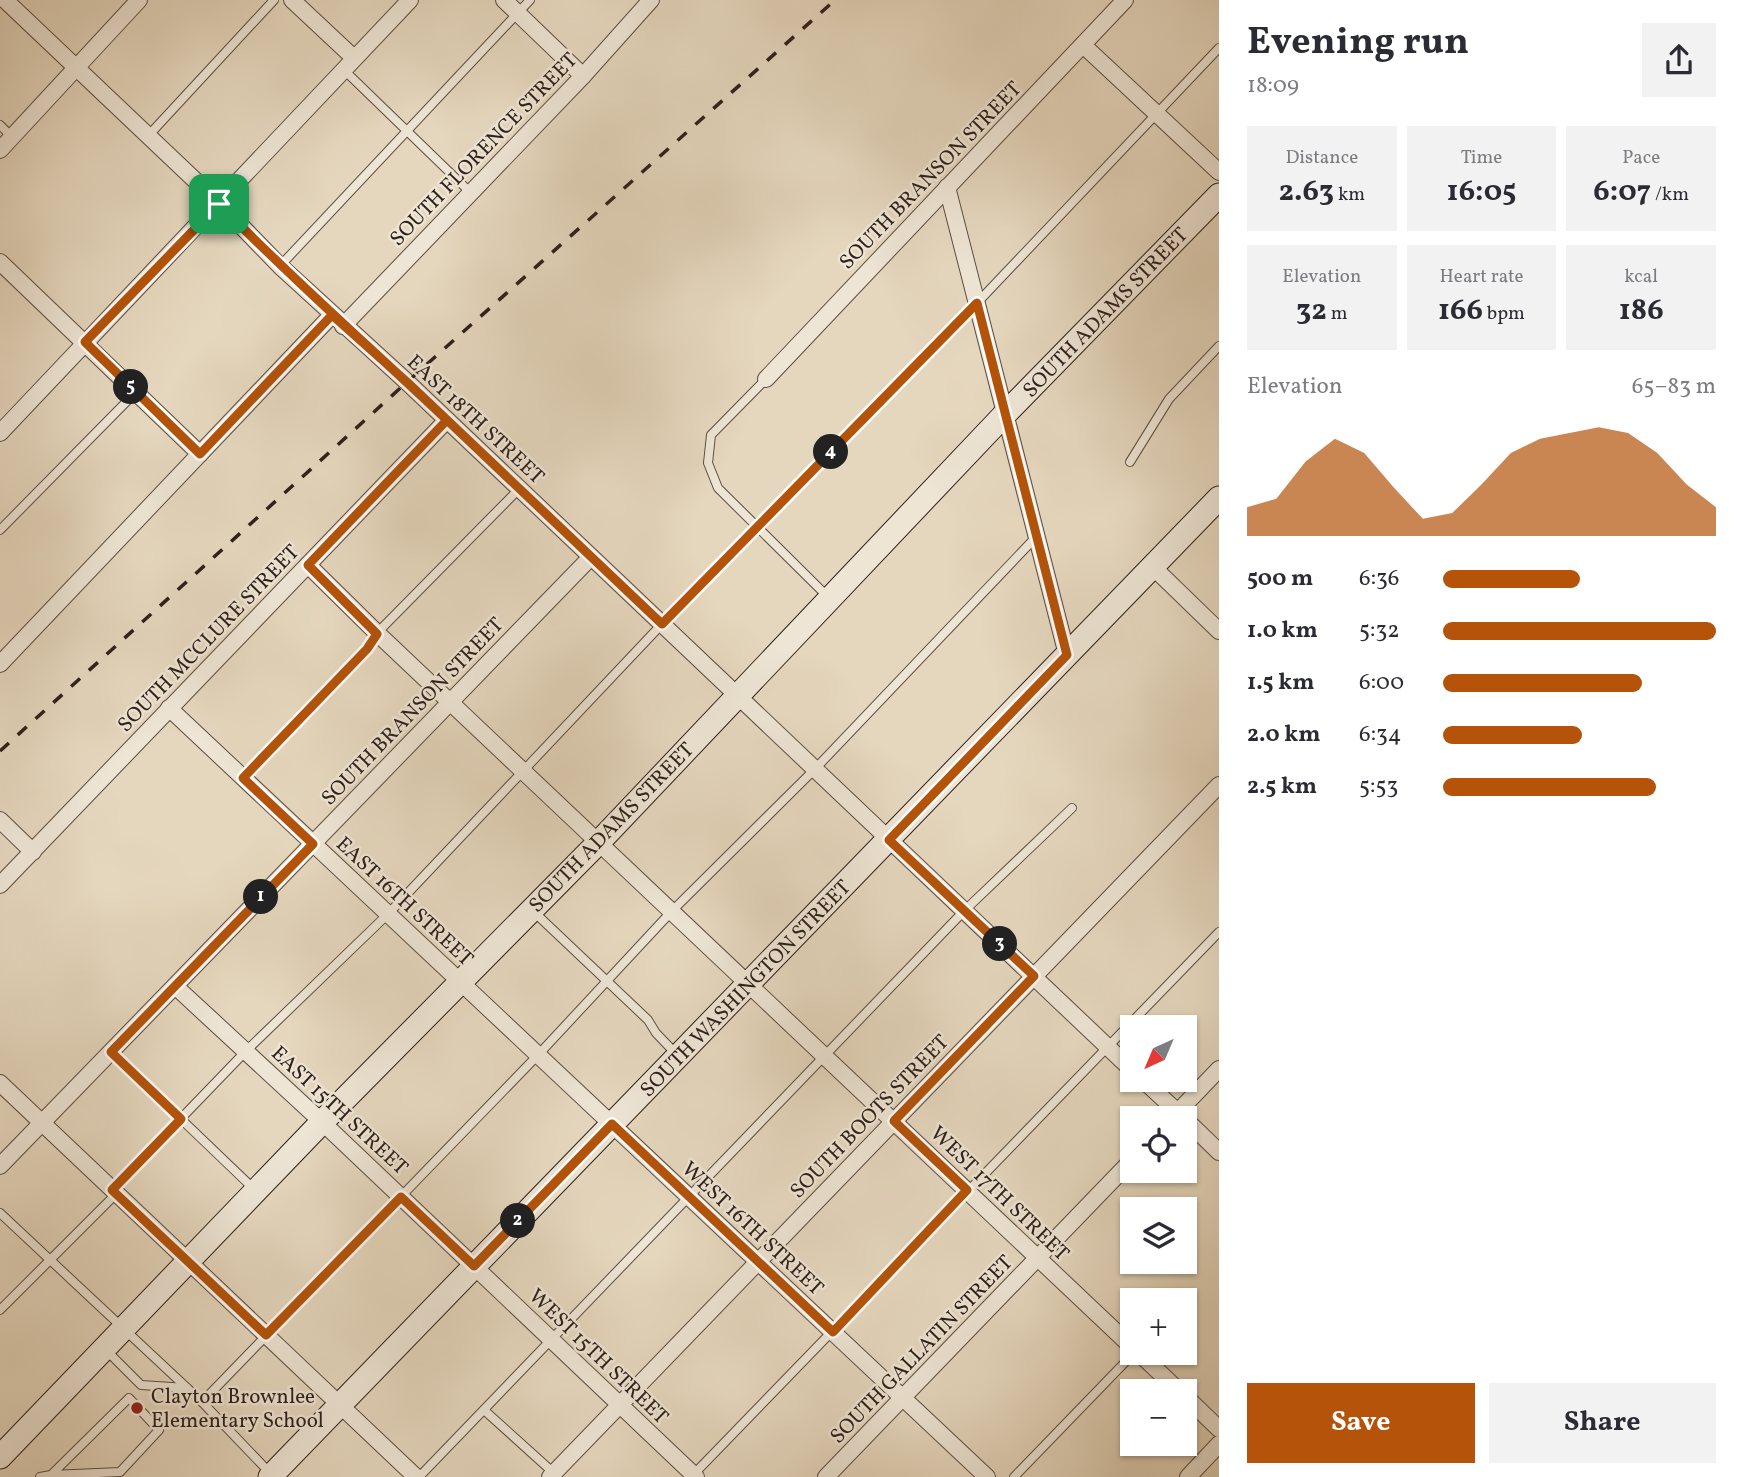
<!DOCTYPE html>
<html lang="en">
<head>
<meta charset="utf-8">
<style>
	body { margin:0; font-family:Vollkorn,serif; background:#f2f2f3; color:#2b2b33; height:100vh; display:flex; flex-direction:column; font-size:26px; white-space:nowrap }
	* { box-sizing:border-box; margin:0 }
	p { font-size:23px; color:#7c7c81 }
	.icon { flex:none; width:38px; height:38px; fill:none; stroke:currentColor; stroke-width:2; stroke-linecap:round; stroke-linejoin:round }
	.map { position:relative; flex:1; overflow:hidden }
	.side { display:flex; flex-direction:column; background:#fff; width:525px }
	.side>* { flex:none }
	.needle { width:46px; rotate:224deg }
	.controls { position:absolute; left:1120px; top:1015px; display:grid; gap:14px }
	.controls a { display:grid; place-items:center; width:77px; height:77px; border-radius:0px; background:#fff; box-shadow:0 2px 5px #0004; font-size:35px }
	.pin { position:absolute; display:grid; place-items:center; width:60px; height:60px; color:#fff; margin:-30px; border-radius:14px; box-shadow:0 4px 10px #0006 }
	.km { position:absolute; width:35px; height:35px; margin:-18px; border-radius:50%; background:#222; color:#fff; font-size:19px; line-height:35px; text-align:center }
	.round { display:grid; place-items:center; flex:none; width:74px; height:74px; border-radius:0px; background:#f2f2f3 }
	.overview { display:flex; align-items:center; justify-content:space-between; height:119px; padding:0 28px }
	h1 { font-size:38px; font-weight:700; line-height:52px }
	.figures { display:grid; grid-template-columns:repeat(3,1fr); gap:10px; height:119px; padding:7px 28px }
	.figures div { display:grid; align-content:center; border-radius:0px; background:#f2f2f3; text-align:center }
	.figures b { font-size:30px; font-weight:700 }
	.figures small { font-size:19px; font-weight:400 }
	.figures p { font-size:19px }
	.chart { height:196px; padding:14px 28px }
	.chart p { display:flex; justify-content:space-between }
	.chart svg { width:100%; height:126px; margin-top:7px; fill:#b45309; opacity:.7 }
	.button { display:flex; gap:14px; margin-top:auto; padding:14px 28px }
	.button a { flex:1; height:80px; border-radius:0px; background:#b45309; color:#fff; font-size:28px; font-weight:700; line-height:80px; text-align:center }
	.button a+a { background:#f2f2f3; color:#2b2b33 }
	ul { padding:0 28px; list-style:none; font-size:23px }
	li { display:grid; grid-template-columns:112px 84px 1fr; align-items:center; height:52px }
	li i { height:18px; border-radius:9px; background:#b45309 }
	main { display:flex; flex:1; min-height:0 }
	.map>svg:first-child { display:block }
</style>
</head>
<body>
<main>
<div class="map">
<svg width="1219" height="1477" viewBox="0 0 1219 1477">
	<rect width="100%" height="100%" fill="#e5d7be"/>
	<filter id="stains"><feTurbulence type="fractalNoise" baseFrequency=".00286" numOctaves="4"/><feColorMatrix values="0 0 0 0 .2 0 0 0 0 .09 0 0 0 0 .02 0 0 0 .5 -.17"/></filter>
	<radialGradient id="worn" r=".72"><stop offset=".6" stop-color="#630" stop-opacity="0"/><stop offset="1" stop-color="#630" stop-opacity=".3"/></radialGradient>
	<g fill="none" stroke-linecap="round" stroke-linejoin="round">
		<g stroke="#5b4d43" stroke-width="10">
			<g id="service">
				<path d="M343,69l128,124"/>
				<path d="M0,125l12,12"/>
				<path d="M148,136l126,-136"/>
				<path d="M280,266l250,-266"/>
				<path d="M766,379l-55,56 -3,28 10,25 109,108"/>
				<path d="M1130,462l39,-63 50,-53"/>
				<path d="M0,530l136,-138"/>
				<path d="M243,778l124,-129 10,-16 142,-144"/>
				<path d="M534,912l114,108 8,13 22,23"/>
				<path d="M111,1052l143,137"/>
				<path d="M112,1190l134,-139 142,-137 274,-290 315,-321 242,-255"/>
				<path d="M0,1213l202,189 68,71"/>
				<path d="M0,1310l116,-116"/>
				<path d="M106,1350l35,35 46,3"/>
				<path d="M202,1402l336,-347 134,-144 143,-142 221,-232"/>
				<path d="M484,1410l72,65"/>
				<path d="M693,1475l526,-543"/>
				<path d="M40,1477l11,-2 69,-3 39,-42 -30,-32 -78,77"/>
				<path d="M419,1477l545,-566 108,-103"/>
				<path d="M1014,1477l120,-124"/>
			</g>
		</g>
		<g stroke="#5b4d43" stroke-width="18">
			<g id="minor">
				<path d="M5,0l214,203 61,63 127,116 725,688"/>
				<path d="M292,0l62,58"/>
				<path d="M504,0l79,76"/>
				<path d="M1083,45l136,127"/>
				<path d="M0,150l139,-150"/>
				<path d="M947,187l120,468"/>
				<path d="M0,262l200,192"/>
				<path d="M343,326l240,-250 68,-76"/>
				<path d="M766,379l359,-379"/>
				<path d="M0,433l410,-433"/>
				<path d="M308,565l69,68 755,714"/>
				<path d="M1153,567l66,64"/>
				<path d="M0,664l332,-349"/>
				<path d="M169,708l818,769"/>
				<path d="M0,820l33,32"/>
				<path d="M0,885l447,-465"/>
				<path d="M175,986l147,136 374,355"/>
				<path d="M1143,1080l41,38"/>
				<path d="M0,1083l416,394"/>
				<path d="M1172,1118l47,-49"/>
				<path d="M1185,1119l34,33"/>
				<path d="M0,1166l591,-609"/>
				<path d="M1139,1353l40,38"/>
				<path d="M1185,1396l34,33"/>
				<path d="M550,1477l669,-692"/>
				<path d="M826,1477l306,-317"/>
				<path d="M1188,1477l31,-33"/>
			</g>
		</g>
		<g stroke="#2d1f1a" stroke-width="25">
			<g id="secondary">
				<path d="M0,1457l322,-335 277,-280 406,-428 214,-219"/>
				<path d="M270,1477l949,-979"/>
			</g>
		</g>
		<use href="#service" stroke="#eee5d5" stroke-width="8"/>
		<use href="#minor" stroke="#eee5d5" stroke-width="16"/>
		<use href="#secondary" stroke="#eee5d5" stroke-width="23"/>
		<path stroke="#2d1f1a" stroke-width="3.5" stroke-dasharray="12 12" stroke-linecap="butt" d="M0,751l407,-369 428,-382"/>
	</g>
	<g fill="none" stroke-linecap="round" stroke-linejoin="round">
		<g stroke="#fff" stroke-width="14">
			<path id="route" d="M219,204c73,75 152,144 228,216l-139,145 69,69 -10,15 -124,129 70,66 -202,208 70,67 -69,71 154,145 135,-138 73,69 138,-142 221,208 134,-142 -73,-69 140,-145 -145,-136 178,-185 -90,-352 -315,321 -255,-242 -75,-67 -132,139 -115,-112 134,-138"/>
		</g>
		<use href="#route" stroke="#b45309" stroke-width="9"/>
	</g>
	<circle fill="#8f2418" stroke="#eee5d5" stroke-width="2.5" cx="137" cy="1408" r="7"/>
	<g text-anchor="middle" stroke-width="5" stroke-linejoin="round" paint-order="stroke">
		<g font-size="21" fill="#2d1f1a" stroke="#eee5d5">
			<text transform="translate(483 149) rotate(-46)" y="7">SOUTH FLORENCE STREET</text>
			<text transform="translate(930 175) rotate(-46)" y="7">SOUTH BRANSON STREET</text>
			<text transform="translate(1105 312) rotate(-46)" y="7">SOUTH ADAMS STREET</text>
			<text transform="translate(476 419) rotate(43)" y="7">EAST 18TH STREET</text>
			<text transform="translate(208 638) rotate(-46)" y="7">SOUTH MCCLURE STREET</text>
			<text transform="translate(412 711) rotate(-46)" y="7">SOUTH BRANSON STREET</text>
			<text transform="translate(611 827) rotate(-46)" y="7">SOUTH ADAMS STREET</text>
			<text transform="translate(405 901) rotate(43)" y="7">EAST 16TH STREET</text>
			<text transform="translate(745 988) rotate(-46)" y="7">SOUTH WASHINGTON STREET</text>
			<text transform="translate(340 1110) rotate(43)" y="7">EAST 15TH STREET</text>
			<text transform="translate(869 1116) rotate(-46)" y="7">SOUTH BOOTS STREET</text>
			<text transform="translate(1000 1193) rotate(44)" y="7">WEST 17TH STREET</text>
			<text transform="translate(753 1228) rotate(43)" y="7">WEST 16TH STREET</text>
			<text transform="translate(921 1349) rotate(-46)" y="7">SOUTH GALLATIN STREET</text>
			<text transform="translate(599 1356) rotate(44)" y="7">WEST 15TH STREET</text>
		</g>
		<g font-size="21" fill="#2d1f1a" stroke="#eee5d5" text-anchor="start">
			<text x="151" y="1403">Clayton Brownlee<tspan x="151" dy="24">Elementary School</tspan></text>
		</g>
	</g>
	<rect width="100%" height="100%" filter="url(#stains)"/>
	<rect width="100%" height="100%" fill="url(#worn)"/>
</svg>
<div class="controls">
<a><svg class="needle" viewBox="-14 -14 28 28"><path d="M0-13l5 13h-10z" fill="#e53935"/><path d="M0 13l5-13h-10z" fill="#7c7c81"/></svg></a>
<a><svg class="icon" aria-label="locate" viewBox="0 0 24 24"><circle cx="12" cy="12" r="6"/><path d="M12 2v4M12 18v4M2 12h4M18 12h4"/></svg></a>
<a><svg class="icon" aria-label="layers" viewBox="0 0 24 24"><path d="M12 4l9 5-9 5-9-5zM3 14l9 5 9-5"/></svg></a>
<a>+</a>
<a>−</a>
</div>
<div class="pin" style="left:219px;top:204px;background:#1e9e55"><svg class="icon" aria-label="arrive" viewBox="0 0 24 24"><path d="M6 21V4h12l-3 4 3 4H6"/></svg></div>
<b class="km" style="left:261px;top:897px">1</b>
<b class="km" style="left:518px;top:1221px">2</b>
<b class="km" style="left:1000px;top:944px">3</b>
<b class="km" style="left:831px;top:452px">4</b>
<b class="km" style="left:131px;top:387px">5</b>
</div>
<section class="side">
<div class="overview"><div><h1>Evening run</h1><p>18:09</p></div><a class="round"><svg class="icon" aria-label="share" viewBox="0 0 24 24"><path d="M12 15V3M7 8l5-5 5 5M5 13v7h14v-7"/></svg></a></div>
<div class="figures">
<div><p>Distance</p><b>2.63<small> km</small></b></div>
<div><p>Time</p><b>16:05</b></div>
<div><p>Pace</p><b>6:07<small> /km</small></b></div>
</div>
<div class="figures">
<div><p>Elevation</p><b>32<small> m</small></b></div>
<div><p>Heart rate</p><b>166<small> bpm</small></b></div>
<div><p>kcal</p><b>186</b></div>
</div>
<div class="chart"><p><span>Elevation</span>65–83 m</p>
<svg viewBox="0 0 160 44" preserveAspectRatio="none"><path d="M0 44V34L10 31L20 18L30 10L40 15L50 27L60 38L70 36L80 26L90 15L100 10L110 8L120 6L130 8L140 15L150 26L160 34V44z"/></svg>
</div>
<ul>
<li><b>500 m</b>6:36<i style="width:50%"></i></li>
<li><b>1.0 km</b>5:32<i style="width:100%"></i></li>
<li><b>1.5 km</b>6:00<i style="width:73%"></i></li>
<li><b>2.0 km</b>6:34<i style="width:51%"></i></li>
<li><b>2.5 km</b>5:53<i style="width:78%"></i></li>
</ul>
<div class="button"><a>Save</a><a>Share</a></div>
</section>
</main>
</body>
</html>
